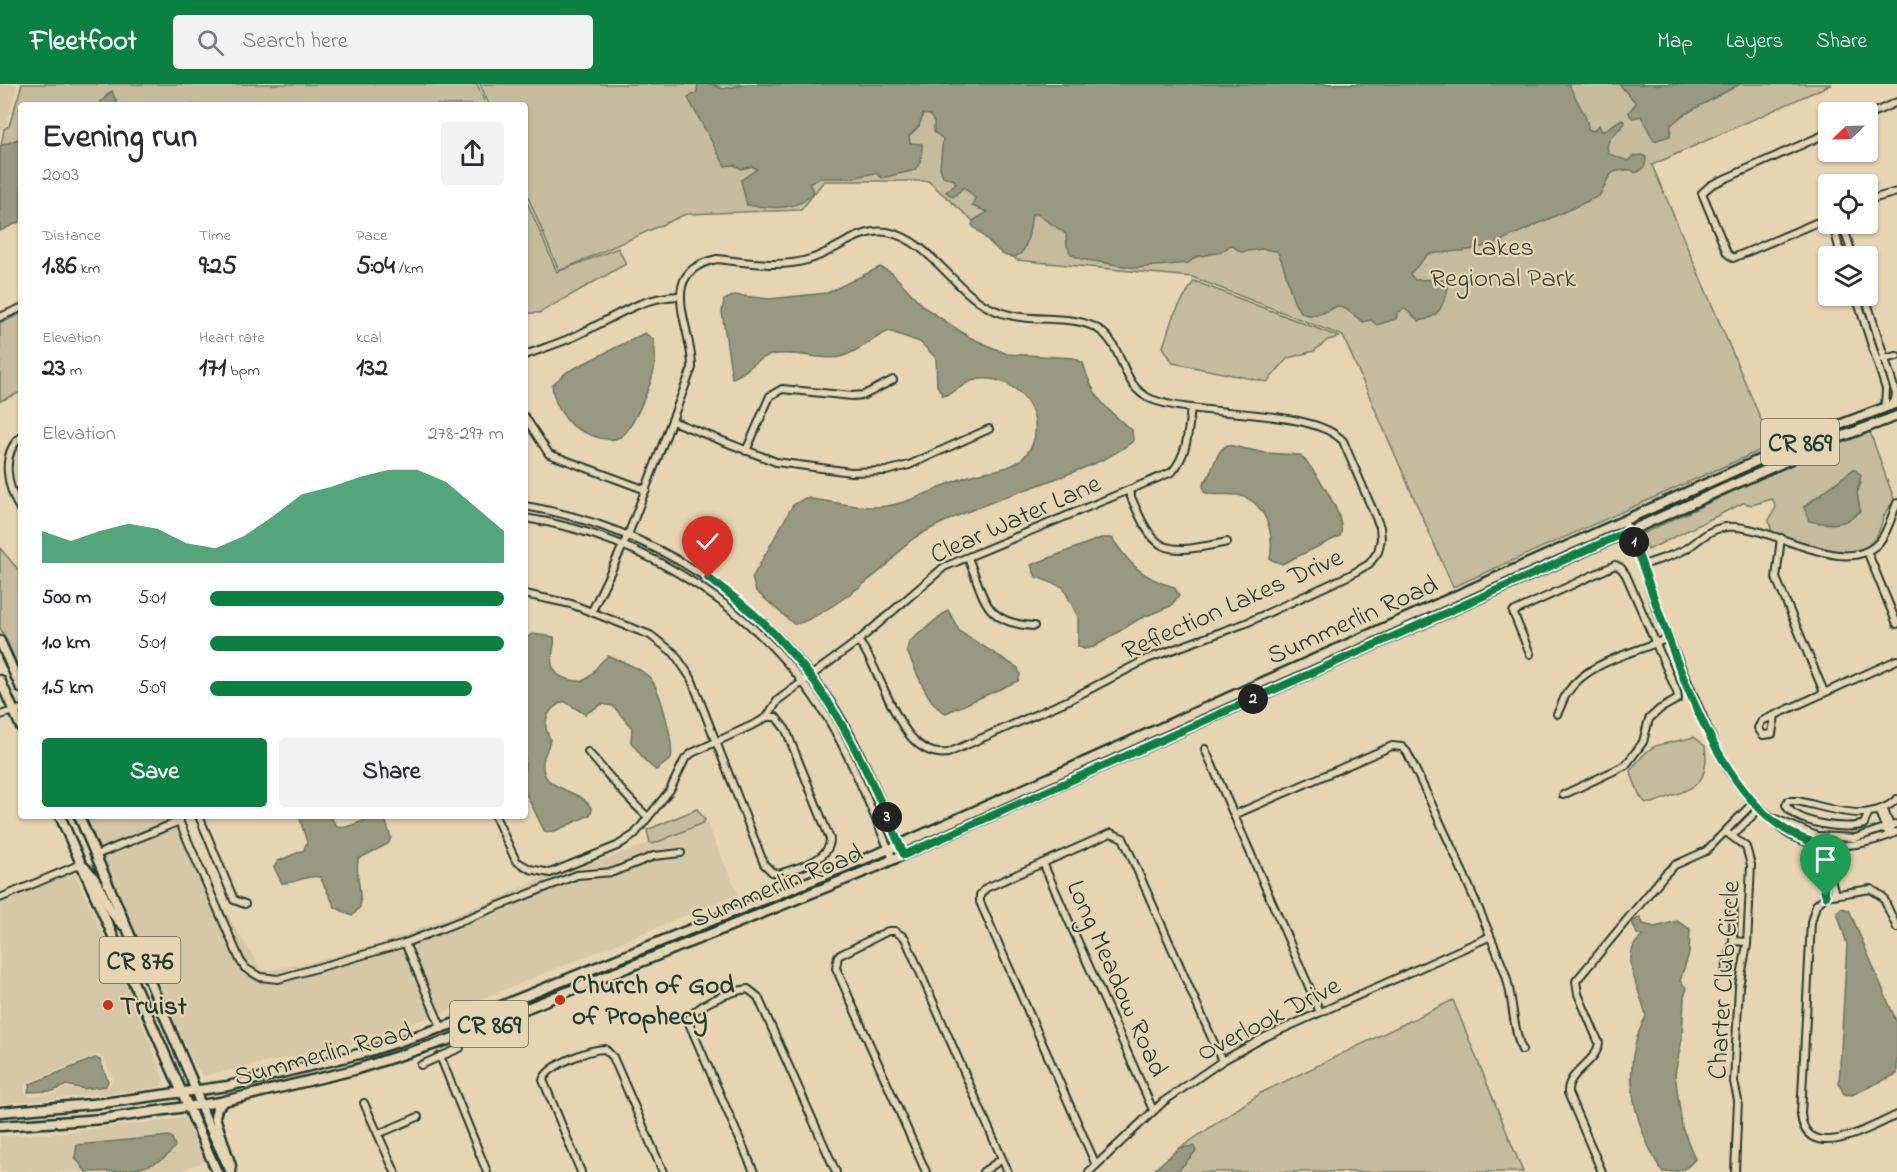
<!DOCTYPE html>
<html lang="en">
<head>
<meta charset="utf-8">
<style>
	body { margin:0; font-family:"Indie Flower",sans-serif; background:#f2f2f3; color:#2b2b33; height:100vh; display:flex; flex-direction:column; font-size:22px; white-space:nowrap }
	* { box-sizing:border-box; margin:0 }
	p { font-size:20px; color:#7c7c81 }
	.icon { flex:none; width:33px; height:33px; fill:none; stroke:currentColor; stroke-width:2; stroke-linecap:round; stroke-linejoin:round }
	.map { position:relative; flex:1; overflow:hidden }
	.panel { position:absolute; left:18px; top:18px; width:510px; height:717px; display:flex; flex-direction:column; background:#fff; border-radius:6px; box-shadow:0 2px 4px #0004 }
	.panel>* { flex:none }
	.needle { width:39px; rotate:247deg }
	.tools { position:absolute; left:1818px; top:18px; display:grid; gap:12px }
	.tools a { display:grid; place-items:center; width:60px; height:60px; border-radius:6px; background:#fff; box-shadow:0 2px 4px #0004; font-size:30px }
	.pin { position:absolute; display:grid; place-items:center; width:51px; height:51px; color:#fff; margin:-62px -26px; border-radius:50% 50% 50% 0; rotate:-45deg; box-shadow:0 0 6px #0007 }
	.pin .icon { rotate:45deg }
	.km { position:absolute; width:30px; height:30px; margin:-15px; border-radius:50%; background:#222; color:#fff; font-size:16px; line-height:30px; text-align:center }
	.round { display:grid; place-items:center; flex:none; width:63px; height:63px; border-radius:6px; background:#f2f2f3 }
	.overview { display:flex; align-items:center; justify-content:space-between; height:102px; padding:0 24px }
	h1 { font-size:33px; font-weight:700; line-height:45px }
	.figures { display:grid; grid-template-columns:repeat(3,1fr); gap:9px; height:102px; padding:6px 24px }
	.figures div { display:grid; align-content:center }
	.figures b { font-size:26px; font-weight:700 }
	.figures small { font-size:16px; font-weight:400 }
	.figures p { font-size:16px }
	.chart { height:168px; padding:12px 24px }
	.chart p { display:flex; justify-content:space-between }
	.chart svg { width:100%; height:108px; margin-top:6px; fill:#0b8043; opacity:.7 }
	.primary-button { display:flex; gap:12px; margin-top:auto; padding:12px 24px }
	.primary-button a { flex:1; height:69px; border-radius:6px; background:#0b8043; color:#fff; font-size:24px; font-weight:700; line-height:69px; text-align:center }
	.primary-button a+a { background:#f2f2f3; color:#2b2b33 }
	ul { padding:0 24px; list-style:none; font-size:20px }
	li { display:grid; grid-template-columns:96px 72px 1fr; align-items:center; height:45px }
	li i { height:15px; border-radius:8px; background:#0b8043 }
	header { display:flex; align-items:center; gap:36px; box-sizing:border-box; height:84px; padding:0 30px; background:#0b8043; color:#fff }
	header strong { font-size:28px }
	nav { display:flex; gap:33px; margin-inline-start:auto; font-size:21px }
	.search { width:420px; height:54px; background:#f2f2f3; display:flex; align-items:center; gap:15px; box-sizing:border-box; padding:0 21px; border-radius:6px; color:#7c7c81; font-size:22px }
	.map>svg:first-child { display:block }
</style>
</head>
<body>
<header>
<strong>Fleetfoot</strong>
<div class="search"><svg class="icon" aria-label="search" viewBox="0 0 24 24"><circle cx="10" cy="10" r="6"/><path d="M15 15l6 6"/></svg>Search here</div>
<nav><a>Map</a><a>Layers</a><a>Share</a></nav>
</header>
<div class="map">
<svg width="1897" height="1088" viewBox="0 0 1897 1088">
	<rect width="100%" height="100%" fill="#e7d4b2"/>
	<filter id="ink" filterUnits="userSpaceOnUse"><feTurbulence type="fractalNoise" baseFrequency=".0167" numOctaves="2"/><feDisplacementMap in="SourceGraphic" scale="12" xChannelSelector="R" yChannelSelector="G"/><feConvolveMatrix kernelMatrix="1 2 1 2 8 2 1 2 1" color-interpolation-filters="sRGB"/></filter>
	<g filter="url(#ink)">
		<g fill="#d6c7a8" fill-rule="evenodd">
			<path d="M0,0h17l-11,42 -6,3z"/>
			<path d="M84,732h98l6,25 19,40 55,90 51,-9 72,-20 133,-52 72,-36 10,7 106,-39 32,72 -244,100 -134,48 -157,34 -7,-9 -71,-150z"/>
			<path d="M72,784l52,111 40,99 -2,8 -14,3 -148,15v-206zM97,971l6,3 10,21 -5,8 -25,4 -17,-4 -13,7 -24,2 -4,-3v-8l3,-3z"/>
			<path d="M185,1034l20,43 -27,11h-178v-36l48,-2z"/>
		</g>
		<g fill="#c6bb9d" stroke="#727c68" stroke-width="1.5" fill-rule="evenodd">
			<path d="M22,0h455l9,21h-369l-1,-6 -6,-7 -12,13h-77v33l-20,8 3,-17 5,-3z"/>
			<path d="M480,0h1352l-180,81 120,280 -319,142 -110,-251 -151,-59 -175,-17 -89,-79h-104l-23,29 -115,4 -127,57 -34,-81v-85h-36z"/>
			<path d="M525,113l32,75 61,-24 8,16 -87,49h-14z"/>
			<path d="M1194,197l145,56 -11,3 -14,11 -26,7 -21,24 -94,-19 -10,-16 10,-31z"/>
			<path d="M21,230v78l-21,9v-78z"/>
			<path d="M1870,348l25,70c-15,9 -11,27 -22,39 -19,25 -75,-2 -101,-7l-3,-14 7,-13 -4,-8 -20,6 -9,-2 -95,47 -6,-16 171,-80zM1854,385l7,14 -4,10 3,18 -15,9 -41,-13z"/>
			<path d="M0,464l21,25v100l-21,-46z"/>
			<path d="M1694,653l11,9c6,44 -17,42 -52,57h-7l-6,-7 -10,-25c27,-35 26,-23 64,-34z"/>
			<path d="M697,725l8,11 -2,3 -50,21 -3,-1 -3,-13z"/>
			<path d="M1453,916l70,172h-371l28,-24 81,-55z"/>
		</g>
		<g fill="#989980" stroke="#687462" stroke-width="1.5">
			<path d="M698,0h14l11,5 25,-5h821c5,14 19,31 19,45l5,2 6,-6 3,7 20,-13 3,4c-8,10 -23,17 -16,31l19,7 5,-5 9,-1 4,2c0,9 -2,13 -11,16l-3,-3c-27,-1 -21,7 -33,26l-103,47 -27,7 -41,4 -18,20 5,6 26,-1 8,6c-6,19 -7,32 -30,36l-14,-12 -7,3 -2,7 -19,6 -6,-5 -8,2 -17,-13 -9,-3c-53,31 -41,-23 -60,-55l-15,-2 -21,3 -10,-7 -10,7 -25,5 -8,6 -52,5 -55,-9 -10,-5 -4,-8 -1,-12 -29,-20h-5c-3,16 -3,53 -30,40l-30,-29 2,-5 14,-8 -16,-6 3,-8 -11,-11 -11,10 -7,-5 10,-8 -2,-4 -11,-4 -3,-8 3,-29 -9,-7v-10l-4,-7 -7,-1 -4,12 -10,10 1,7 12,1 -1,17 -6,9 -33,8 -7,-5 -23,5h-32l-11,6 5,8c-17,20 -43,16 -67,13l-6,-25 16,-11 -5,-3 -10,3 -8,-4 -9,1 -37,-68 9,-6z"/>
			<path d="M1619,0h121l-57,31 -12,10 -1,11 -16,5 -13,-25 -8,2 -3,-2 -1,-4 7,-9z"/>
			<path d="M112,7l5,14h-19z"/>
			<path d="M21,54v83l-21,10v-85z"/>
			<path d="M880,183l12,6 33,35 44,29 38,17 67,4 9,5c9,33 22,46 49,67l1,11c-22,18 -52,28 -78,38 -46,17 -94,32 -136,56 -15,8 -22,20 -33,31 -16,14 -74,58 -92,58l-38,-33 -4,-13 41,-73 12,-7c26,3 56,12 82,8 29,-5 54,-21 82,-30 17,-6 42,-5 55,-19 31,-33 -6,-87 -49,-77 -11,2 -20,14 -32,16l-6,-11 -1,-27 -16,-16 -31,-11c-17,7 -31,22 -49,26 -18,4 -44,-7 -69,-2 -16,3 -24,19 -39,23l-10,-66 2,-12 11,-5 34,4 58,-6z"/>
			<path d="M645,249l9,7c0,7 2,16 1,23 -1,15 -22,68 -35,74 -13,8 -46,-7 -54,-18 -8,-10 -13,-21 -14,-34l15,-13z"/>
			<path d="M1228,361l37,8 35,2c14,13 48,63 40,81l-58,28 -12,-5c5,-25 -4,-59 -33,-64 -12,-2 -23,2 -33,-3l-1,-8c12,-12 10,-32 25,-39z"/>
			<path d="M1854,385l7,6 -4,18 3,18c-15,16 -31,14 -51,10l-5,-14z"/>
			<path d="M1101,454h11c17,26 30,40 62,49l5,8 -8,11 -32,13 -45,28 -10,2 -6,-3v-29l-15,-30 -27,-10 -5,-12z"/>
			<path d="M948,526l12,22 58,36 2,7 -2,6 -72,32c-17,-5 -31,-45 -39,-62l2,-9z"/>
			<path d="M532,550l22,3c2,9 -4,18 -2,28 2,6 6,11 12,13 30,10 24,-7 44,-22 12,5 32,11 42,22 11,13 24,65 21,81l-15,11 -9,-7 -16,-21 1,-14 -19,-22 -11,-2 -17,10 -21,-13c-17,8 -23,21 -14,38 -1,8 -6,16 -7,22 -4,33 39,25 49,49l-2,5 -35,16 -10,1 -20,-40v-153z"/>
			<path d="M299,732h31l7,11h9l32,-11 8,6 5,16 -3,6 -30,15c-3,16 4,31 2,48l-8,9 -17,-9 -15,-30c-13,-3 -24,7 -38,6l-8,-16 4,-6 26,-11 3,-8z"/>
			<path d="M1841,824l8,2 48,113v51l-45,21 -8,-1 -5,-10 8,-140 -10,-32z"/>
			<path d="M1640,833l3,7 12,3 22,-6 13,8 -1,24 -9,28 7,8 -3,7 -2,43 -7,35 7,53 13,32c-9,12 -17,13 -33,13 -28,-48 -43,-104 -16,-156 -4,-24 -30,-62 -3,-80l-6,-2 -5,-12z"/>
			<path d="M95,974l5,2 8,21 -2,5 -22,3 -18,-4 -13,6 -25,1 2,-8z"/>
			<path d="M169,1052l3,2 3,8c-15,26 -58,26 -89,26l-11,-15 2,-12z"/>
			<path d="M1194,1062l2,5 -19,21h-25l27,-24z"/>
		</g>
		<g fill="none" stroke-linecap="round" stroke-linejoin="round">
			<g stroke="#1f3d34" stroke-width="10">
				<g id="minor">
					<path d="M1868,31l29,-13"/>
					<path d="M1868,116l29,-8"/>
					<path d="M1828,127l-3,8 3,6 9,3 7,-4"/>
					<path d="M1825,135l-92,39 -6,-5 -25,-60 9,-8 117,-52"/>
					<path d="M1843,141l8,26 8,5"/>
					<path d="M1834,144l7,28"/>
					<path d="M1856,212l30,93 -1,18"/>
					<path d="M1865,212l31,98 -2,10"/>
					<path d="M0,233l21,-9"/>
					<path d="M525,271c16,-6 32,-11 48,-18 36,-16 65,-40 106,-41"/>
					<path d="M1883,275l14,-3"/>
					<path d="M525,333l24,37 97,36"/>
					<path d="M672,337l104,41 75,10 35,-1 23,-6 80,-36"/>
					<path d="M21,353c-21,17 -14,51 0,74"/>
					<path d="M746,367l24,-55 12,-7 70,7 12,-1 29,-15"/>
					<path d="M1128,406c27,64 32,66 99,52"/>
					<path d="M525,422c128,22 241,94 311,204 28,45 47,96 68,145"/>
					<path d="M525,434c123,19 238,94 303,201 26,44 44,93 65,140"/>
					<path d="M1624,437l16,36 17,54 58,134 13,25 25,33 18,14 46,19 38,2 42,-14"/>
					<path d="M1781,454l-5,40 48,114"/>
					<path d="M1867,467l30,73"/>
					<path d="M968,474c17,40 15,65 66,68"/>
					<path d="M1643,481c14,-5 30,-9 43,-16 14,-9 22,-20 40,-22 43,-5 120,55 154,14 8,-10 12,-26 17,-38"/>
					<path d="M525,510l46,10 79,31 24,18 17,25 73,186 8,8 7,2c17,-6 51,-13 51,-35l-44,-109 -10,-13h-9"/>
					<path d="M592,527l36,-76 64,-167c1,-41 -38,-96 25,-109 28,3 63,9 90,1 27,-7 50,-32 80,-28 41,7 65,56 101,75 36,20 81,4 110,22 27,17 22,57 53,70 47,19 160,8 192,42l37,86 1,12 -3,13 -9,12 -19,11 -104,48 -99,36 -78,41 -121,53c-50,7 -64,-83 -90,-112"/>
					<path d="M1530,570l-17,-42 102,-47 6,3 5,7 51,117 1,7 -18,10 -11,10 -6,23 -17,23 -63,30"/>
					<path d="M1557,630c4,-7 6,-15 10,-21 22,-33 69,-40 101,-55"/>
					<path d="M0,631l21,-6"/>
					<path d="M1775,631l-3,19 -9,1 -5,-7 4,-7 135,-61"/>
					<path d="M1205,665l115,263"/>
					<path d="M588,668c20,22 37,45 60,65"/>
					<path d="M1884,726l8,21"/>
					<path d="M1879,728l8,19"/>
					<path d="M1868,730l-4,10c-18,7 -70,-1 -78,-19l2,-4h9c34,7 72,24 100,-2"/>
					<path d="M1234,731l158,-69 10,1 5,5c34,71 68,144 97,218 10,25 7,54 18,80"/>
					<path d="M177,732l63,144 5,8 15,9 18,2 127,-36 172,-68 36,-3 41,-16 27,-3"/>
					<path d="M199,732l35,84 11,4"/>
					<path d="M495,732l21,45 14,8 20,4 67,-27 17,-11 36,-45 15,-31 7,-6 65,-30 10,-6 11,-17 80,-59 86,-74 228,-95c16,-18 16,-41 19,-64"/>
					<path d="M1771,733c26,39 89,32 126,15"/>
					<path d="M1726,748l20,15 5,18 -4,80 -8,41 -5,96 4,18 -3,72"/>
					<path d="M1732,752l27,-27"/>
					<path d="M1823,757l-4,26 7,29"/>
					<path d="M1832,758l-4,27 7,25"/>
					<path d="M96,771l84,-34"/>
					<path d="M1043,779l110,247"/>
					<path d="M1734,810l-1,47 14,1"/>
					<path d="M0,814l81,-34"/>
					<path d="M1897,844l-14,-31 -12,-8 -45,7 -10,9 -5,17 -10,192c4,52 72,12 96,1"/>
					<path d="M405,859l37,86"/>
					<path d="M1725,889l8,-32"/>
					<path d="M440,972l47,116"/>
					<path d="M421,981l39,-17"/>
					<path d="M364,1019l31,69"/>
					<path d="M378,1050l40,-17"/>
					<path d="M1096,1081l-116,-263v-7l6,-7 125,-55 12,5 99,223"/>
					<path d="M581,1088l-38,-92c5,-15 47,-31 62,-31l8,8 50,115"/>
					<path d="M754,1088l-66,-151c6,-16 43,-30 60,-32l10,8 78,175"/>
					<path d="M926,1088l-90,-204 2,-12 50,-25h7l10,7 103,234"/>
					<path d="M983,1088l19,-13"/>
					<path d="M1089,1088l74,-70 59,-41 43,-24 224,-100"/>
					<path d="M1602,1088l-34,-79c-1,-22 28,-29 31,-50l-21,-49 -2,-13 90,-108 9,-8 31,-14 47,-48"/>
				</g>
			</g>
			<g stroke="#1f3d34" stroke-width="13">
				<g id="major">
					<path d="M0,557l21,47"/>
					<path d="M0,596l21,47"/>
					<path d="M60,732l157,356"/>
					<path d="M79,732l112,262 14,39 26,55"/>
					<path d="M83,782c20,16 21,44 41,60"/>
					<path d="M224,1017l-7,7 -2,9 16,49"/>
					<path d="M0,1028l103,-9 125,-17 139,-34 104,-34 428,-173 927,-415 71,-27"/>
					<path d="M0,1042l103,-7 117,-17 134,-32 94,-30 428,-173 962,-429 59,-22"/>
				</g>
			</g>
			<use href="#minor" stroke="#e7d4b2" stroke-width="6"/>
			<use href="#major" stroke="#e7d4b2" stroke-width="8"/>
		</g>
	</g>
	<g fill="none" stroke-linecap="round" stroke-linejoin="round" filter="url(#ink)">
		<g stroke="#fff" stroke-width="12">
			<path id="route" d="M708,494c107,74 146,161 196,277l725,-324c38,89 84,294 193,313l-3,23 7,29"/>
		</g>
		<use href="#route" stroke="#0b8043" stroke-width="8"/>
	</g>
	<g fill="#c8321e" stroke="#e7d4b2" stroke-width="2">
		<circle cx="560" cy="916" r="6"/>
		<circle cx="108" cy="921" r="6"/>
	</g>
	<g text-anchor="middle" stroke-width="4.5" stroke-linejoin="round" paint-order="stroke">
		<g fill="#e7d4b2" stroke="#5b6a5a" stroke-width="1.5">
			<rect x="1761" y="335" width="78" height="46" rx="4.5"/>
			<rect x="99.5" y="853" width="81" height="46" rx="4.5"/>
			<rect x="450" y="917" width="78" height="46" rx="4.5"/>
		</g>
		<g font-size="26" font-weight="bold" fill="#1f3d34">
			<text x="1800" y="367">CR 869</text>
			<text x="140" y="885">CR 876</text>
			<text x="489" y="949">CR 869</text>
		</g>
		<g font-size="27" fill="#304a3e" stroke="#e7d4b2">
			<text x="1503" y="171">Lakes<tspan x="1503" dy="31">Regional Park</tspan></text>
		</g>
		<g font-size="27" fill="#1f3d34" stroke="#e7d4b2">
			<text transform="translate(1015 434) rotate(-24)" y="9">Clear Water Lane</text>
			<text transform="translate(1232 519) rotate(-24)" y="9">Reflection Lakes Drive</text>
			<text transform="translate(1352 535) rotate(-24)" y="9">Summerlin Road</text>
			<text transform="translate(776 801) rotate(-22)" y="9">Summerlin Road</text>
			<text transform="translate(1118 894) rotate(66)" y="9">Long Meadow Road</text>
			<text transform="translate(1723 896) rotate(-86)" y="9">Charter Club Circle</text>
			<text transform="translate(1268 934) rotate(-27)" y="9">Overlook Drive</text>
			<text transform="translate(323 969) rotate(-15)" y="9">Summerlin Road</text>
		</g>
		<g font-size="27" font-weight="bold" fill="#1f3d34" stroke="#e7d4b2" text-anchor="start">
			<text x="572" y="909">Church of God<tspan x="572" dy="31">of Prophecy</tspan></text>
			<text x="120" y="930">Truist</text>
		</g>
	</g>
</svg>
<div class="tools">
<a><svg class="needle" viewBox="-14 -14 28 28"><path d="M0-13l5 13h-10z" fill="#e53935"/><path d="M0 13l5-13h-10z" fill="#7c7c81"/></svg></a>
<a><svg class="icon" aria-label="locate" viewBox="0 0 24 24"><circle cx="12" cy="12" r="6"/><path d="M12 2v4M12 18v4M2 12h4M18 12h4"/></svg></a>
<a><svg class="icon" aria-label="layers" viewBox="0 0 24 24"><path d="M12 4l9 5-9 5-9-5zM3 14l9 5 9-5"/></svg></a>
</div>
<div class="pin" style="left:1826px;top:812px;background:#1e9e55"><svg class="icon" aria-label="arrive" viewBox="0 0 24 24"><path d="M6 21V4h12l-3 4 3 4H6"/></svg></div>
<div class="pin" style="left:708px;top:494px;background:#d93025"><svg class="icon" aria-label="check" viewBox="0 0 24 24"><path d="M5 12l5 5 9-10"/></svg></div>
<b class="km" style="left:1634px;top:458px">1</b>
<b class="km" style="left:1253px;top:615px">2</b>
<b class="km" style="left:887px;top:733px">3</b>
<section class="panel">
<div class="overview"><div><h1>Evening run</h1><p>20:03</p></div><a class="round"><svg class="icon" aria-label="share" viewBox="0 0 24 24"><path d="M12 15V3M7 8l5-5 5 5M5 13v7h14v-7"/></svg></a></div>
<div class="figures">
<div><p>Distance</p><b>1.86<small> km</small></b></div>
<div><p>Time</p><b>9:25</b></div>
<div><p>Pace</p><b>5:04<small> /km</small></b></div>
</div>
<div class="figures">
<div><p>Elevation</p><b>23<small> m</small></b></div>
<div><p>Heart rate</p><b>171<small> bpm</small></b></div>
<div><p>kcal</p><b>132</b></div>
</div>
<div class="chart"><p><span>Elevation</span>278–297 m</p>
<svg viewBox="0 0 160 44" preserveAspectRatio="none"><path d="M0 44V31L10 35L20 31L30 28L40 30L50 36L60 38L70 33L80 25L90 16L100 13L110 9L120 6L130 6L140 11L150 21L160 31V44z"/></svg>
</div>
<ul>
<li><b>500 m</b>5:01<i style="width:100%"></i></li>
<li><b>1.0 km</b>5:01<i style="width:100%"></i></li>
<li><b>1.5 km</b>5:09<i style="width:89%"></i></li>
</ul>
<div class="primary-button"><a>Save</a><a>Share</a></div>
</section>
</div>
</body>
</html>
